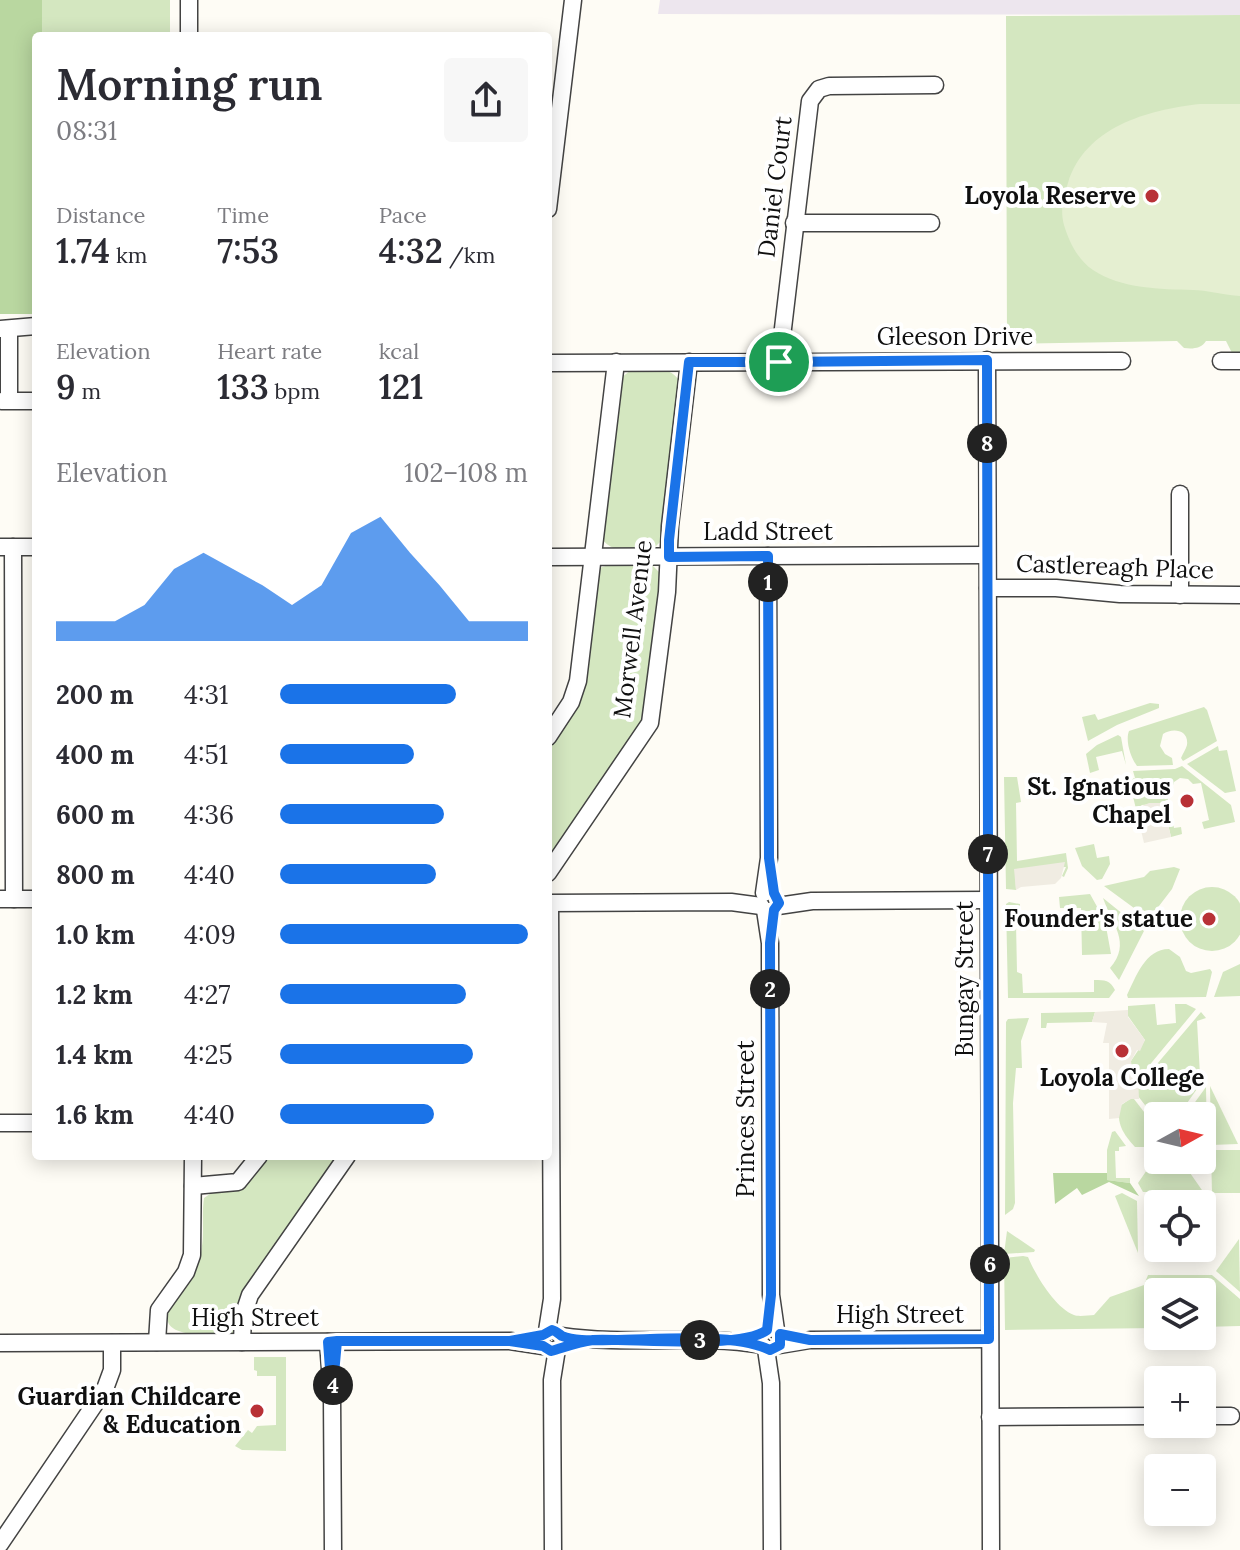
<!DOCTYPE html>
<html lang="en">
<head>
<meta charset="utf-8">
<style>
	body { margin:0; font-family:Lora,serif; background:#f7f7f7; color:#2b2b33; height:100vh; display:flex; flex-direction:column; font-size:30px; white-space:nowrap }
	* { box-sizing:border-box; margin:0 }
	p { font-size:26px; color:#7c7c81 }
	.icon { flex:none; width:44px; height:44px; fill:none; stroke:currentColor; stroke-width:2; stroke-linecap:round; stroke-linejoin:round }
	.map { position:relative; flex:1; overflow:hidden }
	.drawer { position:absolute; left:32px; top:32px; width:520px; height:1128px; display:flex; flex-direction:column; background:#fff; border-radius:8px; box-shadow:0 4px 20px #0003 }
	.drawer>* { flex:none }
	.needle { width:52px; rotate:82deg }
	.controls { position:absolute; left:1144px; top:1102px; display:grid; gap:16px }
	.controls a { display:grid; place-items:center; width:72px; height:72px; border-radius:8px; background:#fff; box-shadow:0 4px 20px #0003; font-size:40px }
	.pin { position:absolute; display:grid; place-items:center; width:68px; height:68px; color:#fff; margin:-34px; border:4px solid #fff; border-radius:50%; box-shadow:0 2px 8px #0007 }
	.km { position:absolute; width:40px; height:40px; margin:-20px; border-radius:50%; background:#222; color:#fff; font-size:22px; line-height:40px; text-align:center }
	.round { display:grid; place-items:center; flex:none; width:84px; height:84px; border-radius:8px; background:#f7f7f7 }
	.head { display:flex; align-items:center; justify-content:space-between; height:136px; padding:0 24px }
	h1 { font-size:44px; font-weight:600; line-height:60px }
	.metrics { display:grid; grid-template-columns:repeat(3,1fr); gap:12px; height:136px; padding:8px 24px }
	.metrics div { display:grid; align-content:center }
	.metrics b { font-size:34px; font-weight:600 }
	.metrics small { font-size:22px; font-weight:400 }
	.metrics p { font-size:22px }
	.chart { height:224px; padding:16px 24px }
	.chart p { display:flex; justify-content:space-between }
	.chart svg { width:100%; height:144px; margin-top:8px; fill:#1a73e8; opacity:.7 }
	ul { padding:0 24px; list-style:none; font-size:26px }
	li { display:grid; grid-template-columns:128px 96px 1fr; align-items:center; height:60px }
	li i { height:20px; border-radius:10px; background:#1a73e8 }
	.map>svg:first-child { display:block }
</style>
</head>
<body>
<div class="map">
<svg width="1240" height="1550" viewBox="0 0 1240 1550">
	<rect width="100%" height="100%" fill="#fefcf5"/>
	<path fill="#ede6ee" d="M660,0h580v15l-582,-1z"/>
	<g fill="#d4e7c0">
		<rect x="42" y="0" width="128" height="36"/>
		<path d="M1240,15v338h-8l-6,-12h-20c-5,8 -14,8 -22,7l-7,-7 -170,3 -1,-328z"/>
		<path d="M631,370c18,0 39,-6 49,12l-18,158 -9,9c-17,0 -40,6 -51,-10l19,-161z"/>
		<path d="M613,564l39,1 9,9 -14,141 -99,148v-118l23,-34 27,-140 4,-4z"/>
		<path d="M1150,703l9,1v4l-42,17 -29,16 -6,-24 13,-3 3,6z"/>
		<path d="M1204,707l3,3 10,31 -34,20 -2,-3c2,-5 5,-9 6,-13 2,-16 -15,-17 -24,-11l-3,12 5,8 7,4 1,7 -36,1c-6,-8 -12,-25 -8,-35z"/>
		<path d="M1118,735l3,2 5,28 -4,-14 -26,6 3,13 -9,3 -4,-19 11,-9z"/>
		<path d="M1218,746l1,5 8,-1 9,41 -11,2 -38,-29z"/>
		<path d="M1182,766l49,39 4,17 -31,7 -2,-7 7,-2 -8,-37 -8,1 -5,-5 -8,-1 -6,4 -2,7 -6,2 8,37 7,-1 1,7 -11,3 -8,-34 -21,2 -6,4 -7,-29 6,-2 -2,-7 42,-2z"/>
		<path d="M1004,777h13l4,25 -5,1 1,58 49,-8 2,15 -4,9 -2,-1 4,-9 -51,2 1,21 -10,-1z"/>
		<path d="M1094,844l3,14 12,-2 1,8 -8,15 -5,1 -15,-14 -7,-18z"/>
		<path d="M1174,867l6,2 -8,20 -23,30 -45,-33 40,-9 6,-6z"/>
		<circle cx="1212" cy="919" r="32"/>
		<path d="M1090,894l15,27 6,33 -29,1 -1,-47h-21l-1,-11z"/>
		<path d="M1103,898l41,33 -25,49 -9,-12c22,-25 2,-44 -7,-70z"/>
		<path d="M1009,902l11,2v17l-4,2 1,49 5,2 1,19 71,-1v-12c11,0 16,0 21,10l-6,8h-101l-2,-94z"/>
		<path d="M1169,949l11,8 6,14 5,2 19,-4 2,3 -6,25 -78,1 -1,-3c9,-18 18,-46 42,-46z"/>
		<path d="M1240,964v32l-26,1 9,-25z"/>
		<path d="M1155,1004l2,21 19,-2 -1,-19h11l10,5 -58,70 -6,-1 -1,-17 14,-21 -17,-24v-10z"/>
		<path d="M1095,1012l-3,10 -45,1 -1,5h-5v-15z"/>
		<path d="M1201,1012l5,6 -9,3 3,54 5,7 -64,1z"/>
		<path d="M1029,1018l-8,23 1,27h-6l-3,35 2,100 -2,6 -8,6 1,-193 2,-3z"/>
		<path d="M1199,1086l-21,30h-20v6l-20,-26v-8z"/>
		<path d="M1210,1086l28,58 -27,1z"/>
		<path d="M1206,1087l1,58h-5v-29h-17z"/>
		<path d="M1130,1099h4l24,31 -1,17h-22c-12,-13 -19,-24 -15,-41z"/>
		<path d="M1115,1131l11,15 -7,1v4h-4l1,27h14v5l-23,-3v-30l5,-18z"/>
		<path d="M1211,1150h29v43h-28z"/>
		<path d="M1158,1154v6h23l23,33 -61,-1 -5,-9z"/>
		<path d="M265,1156h77l-106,178c-16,0 -85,8 -65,-27 10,-17 22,-29 28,-48 7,-20 2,-41 5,-61z"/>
		<path d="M1122,1193l15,8 1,52 -23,-57z"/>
		<path d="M1007,1231l28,19 -1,2 -30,2z"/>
		<path d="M1239,1239l1,53 -24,-21z"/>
		<path d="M1023,1256l5,1c7,17 27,51 46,58 5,2 15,0 20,0l16,-18 34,-12 4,-10h64l28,24v27l-38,1v-35h-44v36l-153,2 -1,-72z"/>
		<path d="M254,1357h32v94l-44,-1 -7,-4 13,-16 4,3 5,-7 19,-1v-49h-19v-5l-3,-1z"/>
	</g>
	<g fill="#b9d7a0">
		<path d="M0,0h42v36h-6v278h-36z"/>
		<path d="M1053,1173h54v7l23,3 9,13 -30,-14 -27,13 -5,-7 -22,16z"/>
	</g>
	<g fill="#e5efd1">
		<path d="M1200,104h40v192c-15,-1 -34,-6 -47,-6 -32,-1 -72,-1 -100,-20 -15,-10 -24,-28 -29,-45 -4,-15 -1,-27 4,-42 17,-56 79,-73 132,-79z"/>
		<path d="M1211,1289l1,23 -10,1v-21h-44v22h-7l-1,-23z"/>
	</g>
	<g fill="#f0ece2">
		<path d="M1149,803h14l8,34 -27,6 -8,-34z"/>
		<path d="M1065,862l-4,16 -6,6 -34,3 -5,3 -2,-21z"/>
		<path d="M1128,1010v7l17,23 -5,11 -3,-1 -6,11 1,17h6l1,21h-8l-9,5 -3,14 -10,1v-76h-6l4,-20 -15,-1 3,-10z"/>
	</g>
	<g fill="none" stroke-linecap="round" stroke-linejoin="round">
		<g stroke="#434343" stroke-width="19">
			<g id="minor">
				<path d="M189,0v36"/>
				<path d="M548,209l25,-209"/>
				<path d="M794,223h137"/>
				<path d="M0,329l36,-3"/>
				<path d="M987,360l4,1190"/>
				<path d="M1221,361h19"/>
				<path d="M779,362l31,-261 9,-12 10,-3 106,-1"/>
				<path d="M548,363l574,-2"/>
				<path d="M9,400v-71"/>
				<path d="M2,401h34"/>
				<path d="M1180,494v101"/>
				<path d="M0,547h36"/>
				<path d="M13,547l1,352"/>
				<path d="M548,557l439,-2"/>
				<path d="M988,588h68l64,6 120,1"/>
				<path d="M548,737l23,-35 7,-21 38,-319"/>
				<path d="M548,873l102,-150 17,-131 3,-66 19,-164"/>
				<path d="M764,893l5,-35 -1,-302"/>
				<path d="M0,899h36"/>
				<path d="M548,903l183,-1 30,4"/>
				<path d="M778,906l34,-5 176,-1"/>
				<path d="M765,910l5,33 1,352 5,35"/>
				<path d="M0,1123h36"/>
				<path d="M193,1186l45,-4 21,-26"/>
				<path d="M547,1331l5,-32 -2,-396"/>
				<path d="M561,1336c67,10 135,-2 201,9"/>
				<path d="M157,1342l2,-32 27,-38 6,-17 1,-99"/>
				<path d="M242,1342l1,-26 7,-21 97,-139"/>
				<path d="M328,1342l4,54 1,154"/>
				<path d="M0,1343l510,-2 33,5"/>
				<path d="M780,1345l30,-5 179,-1"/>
				<path d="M766,1349l5,34 1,167"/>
				<path d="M1202,1416h29"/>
				<path d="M990,1417l168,-1"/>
				<path d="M0,1544l105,-155 7,-19v-27"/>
				<path d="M553,1550l-1,-170 5,-31"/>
			</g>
		</g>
		<use href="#minor" stroke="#fff" stroke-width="16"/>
	</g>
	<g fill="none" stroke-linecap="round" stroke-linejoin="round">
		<g stroke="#fff" stroke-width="16">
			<path id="route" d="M779,362h-90l-20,178v17l99,-1 1,302 5,35 5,10 -5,7 -4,33 1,352 -4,35c-26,20 -137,8 -174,10 -15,2 -28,7 -42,11l-8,-5 -33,-5h-173l-5,55 -4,-54 9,-1h173l33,-6 9,-5c4,1 7,4 10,6 14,6 35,4 50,4 43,0 121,-8 158,10l10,-5v-11l30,6 179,-1 -2,-979 -208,2"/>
		</g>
		<use href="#route" stroke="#1a73e8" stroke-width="10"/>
	</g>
	<g fill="#b83137" stroke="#fff" stroke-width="3">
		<circle cx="1152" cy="196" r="8"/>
		<circle cx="1187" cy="801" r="8"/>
		<circle cx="1209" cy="919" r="8"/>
		<circle cx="1122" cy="1051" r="8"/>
		<circle cx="257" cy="1411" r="8"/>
	</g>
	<g text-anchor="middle" stroke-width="8" stroke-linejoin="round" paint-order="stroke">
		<g font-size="24" fill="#101010" stroke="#fff">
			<text transform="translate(775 187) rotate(-83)" y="8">Daniel Court</text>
			<text x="955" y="345">Gleeson Drive</text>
			<text x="768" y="540">Ladd Street</text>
			<text transform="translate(1115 567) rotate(2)" y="8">Castlereagh Place</text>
			<text transform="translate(633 629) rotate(-83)" y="8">Morwell Avenue</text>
			<text transform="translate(965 979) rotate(-90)" y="8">Bungay Street</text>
			<text transform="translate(746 1119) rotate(-90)" y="8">Princes Street</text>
			<text x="900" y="1323">High Street</text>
			<text x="255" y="1326">High Street</text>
		</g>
		<g font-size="24" font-weight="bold" fill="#101010" stroke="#fff" text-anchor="end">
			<text x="1136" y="204">Loyola Reserve</text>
			<text x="1171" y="795">St. Ignatious<tspan x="1171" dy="28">Chapel</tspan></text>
			<text x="1193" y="927">Founder's statue</text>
			<text x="1122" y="1086" text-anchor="middle">Loyola College</text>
			<text x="241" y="1405">Guardian Childcare<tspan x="241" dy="28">&amp; Education</tspan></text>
		</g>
	</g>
</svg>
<div class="controls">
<a><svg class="needle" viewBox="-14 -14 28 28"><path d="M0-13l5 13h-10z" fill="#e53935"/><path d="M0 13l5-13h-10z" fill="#7c7c81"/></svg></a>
<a><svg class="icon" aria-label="locate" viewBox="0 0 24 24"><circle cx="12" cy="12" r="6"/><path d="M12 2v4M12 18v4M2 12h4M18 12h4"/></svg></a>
<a><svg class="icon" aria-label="layers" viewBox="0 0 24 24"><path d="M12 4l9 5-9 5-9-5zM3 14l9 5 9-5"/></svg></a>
<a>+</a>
<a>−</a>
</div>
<div class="pin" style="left:779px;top:362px;background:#1e9e55"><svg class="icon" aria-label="arrive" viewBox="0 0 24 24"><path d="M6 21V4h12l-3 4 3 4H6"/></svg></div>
<b class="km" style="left:768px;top:582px">1</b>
<b class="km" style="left:770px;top:989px">2</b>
<b class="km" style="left:700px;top:1340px">3</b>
<b class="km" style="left:333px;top:1385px">4</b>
<b class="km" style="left:990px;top:1264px">6</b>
<b class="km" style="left:988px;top:854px">7</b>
<b class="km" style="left:987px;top:443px">8</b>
<section class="drawer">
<div class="head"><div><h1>Morning run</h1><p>08:31</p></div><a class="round"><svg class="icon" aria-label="share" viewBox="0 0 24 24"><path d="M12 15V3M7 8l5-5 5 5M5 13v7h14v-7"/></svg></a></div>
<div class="metrics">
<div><p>Distance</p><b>1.74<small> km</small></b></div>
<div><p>Time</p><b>7:53</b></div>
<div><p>Pace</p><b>4:32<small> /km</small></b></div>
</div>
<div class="metrics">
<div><p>Elevation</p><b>9<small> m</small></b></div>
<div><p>Heart rate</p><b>133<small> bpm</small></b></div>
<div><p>kcal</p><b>121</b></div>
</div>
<div class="chart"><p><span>Elevation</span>102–108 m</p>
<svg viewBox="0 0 160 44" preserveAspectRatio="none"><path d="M0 44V38L10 38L20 38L30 33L40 22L50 17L60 22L70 27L80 33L90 27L100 11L110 6L120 17L130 27L140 38L150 38L160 38V44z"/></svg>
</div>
<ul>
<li><b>200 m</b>4:31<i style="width:71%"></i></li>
<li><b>400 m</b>4:51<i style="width:54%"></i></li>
<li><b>600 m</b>4:36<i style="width:66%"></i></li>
<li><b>800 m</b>4:40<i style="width:63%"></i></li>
<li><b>1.0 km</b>4:09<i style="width:100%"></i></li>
<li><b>1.2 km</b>4:27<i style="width:75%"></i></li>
<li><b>1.4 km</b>4:25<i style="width:78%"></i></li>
<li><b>1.6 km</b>4:40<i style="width:62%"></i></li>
</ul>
</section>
</div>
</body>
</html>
